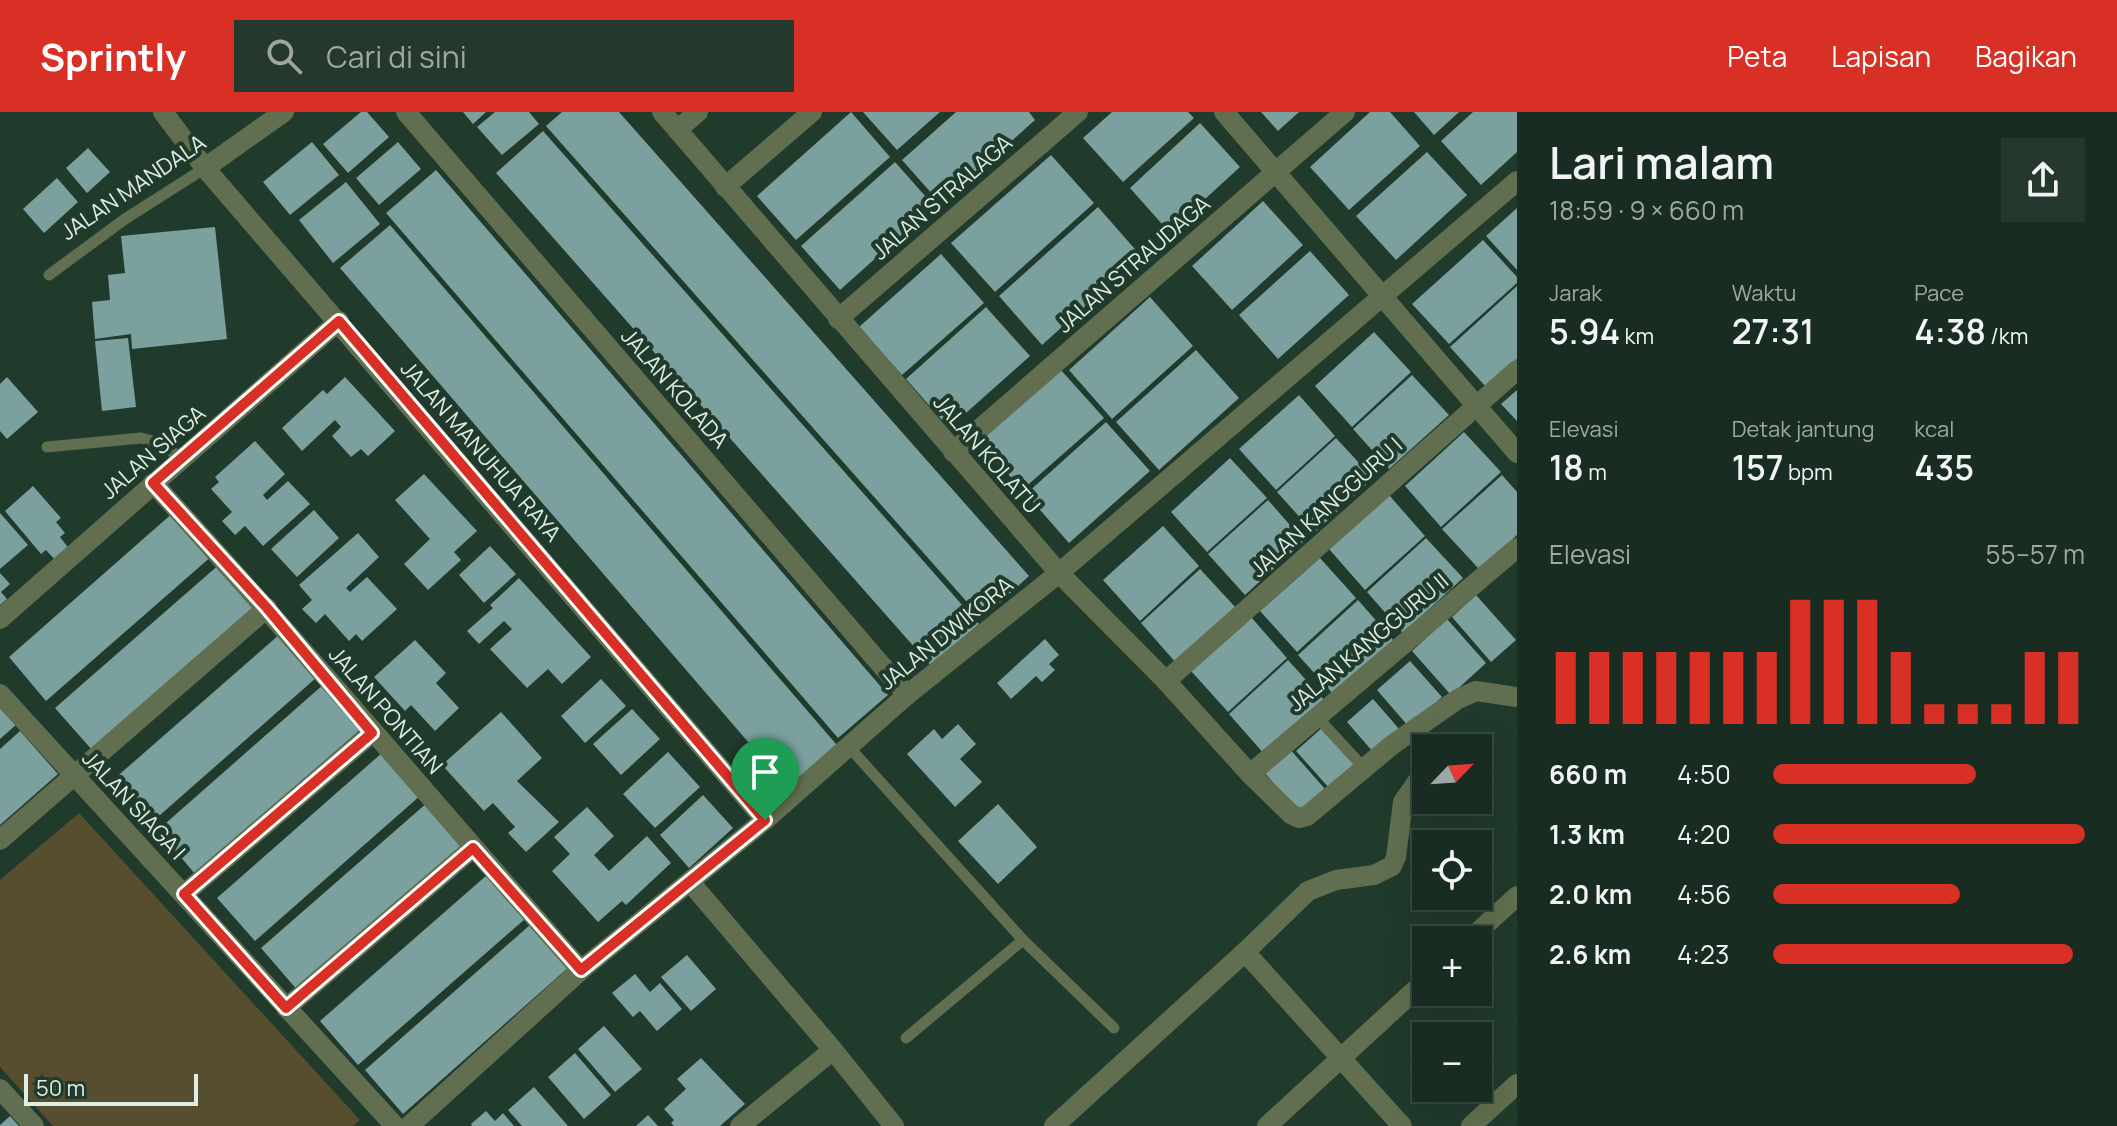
<!DOCTYPE html>
<html lang="id">
<head>
<meta charset="utf-8">
<style>
	body { margin:0; font-family:Manrope,sans-serif; background:#25382e; color:#f1f3f6; height:100vh; display:flex; flex-direction:column; font-size:30px; white-space:nowrap }
	* { box-sizing:border-box; margin:0 }
	p { font-size:26px; color:#9fa7a5 }
	.icon { flex:none; width:44px; height:44px; fill:none; stroke:currentColor; stroke-width:2; stroke-linecap:round; stroke-linejoin:round }
	.map { position:relative; flex:1; overflow:hidden }
	.drawer { display:flex; flex-direction:column; background:#182c21; width:600px }
	.drawer>* { flex:none }
	.needle { width:52px; rotate:65deg }
	.tools { position:absolute; left:1412px; top:622px; display:grid; gap:16px }
	.tools a { display:grid; place-items:center; width:80px; height:80px; border-radius:0px; background:#182c21; box-shadow:0 8px 32px #0002,0 0 0 2px #36483f; font-size:40px }
	.scale { position:absolute; left:24px; bottom:20px; width:174px; box-sizing:border-box; padding-left:8px; border:4px solid #dfeee5; border-top:0; font-size:22px; line-height:28px; white-space:nowrap; color:#dfeee5; -webkit-text-stroke:6px #203a2c; paint-order:stroke }
	.pin { position:absolute; display:grid; place-items:center; width:68px; height:68px; color:#fff; margin:-82px -34px; border-radius:50% 50% 50% 0; rotate:-45deg; box-shadow:0 0 8px #0007 }
	.pin .icon { rotate:45deg }
	.round { display:grid; place-items:center; flex:none; width:84px; height:84px; border-radius:0px; background:#25382e }
	.overview { display:flex; align-items:center; justify-content:space-between; height:136px; padding:0 32px }
	h1 { font-size:44px; font-weight:600; line-height:60px }
	.stats { display:grid; grid-template-columns:repeat(3,1fr); gap:12px; height:136px; padding:8px 32px }
	.stats div { display:grid; align-content:center }
	.stats b { font-size:34px; font-weight:600 }
	.stats small { font-size:22px; font-weight:400 }
	.stats p { font-size:22px }
	.chart { height:224px; padding:16px 32px }
	.chart p { display:flex; justify-content:space-between }
	.chart svg { width:100%; height:144px; margin-top:8px; stroke:#d93025; stroke-width:6 }
	ul { padding:0 32px; list-style:none; font-size:26px }
	li { display:grid; grid-template-columns:128px 96px 1fr; align-items:center; height:60px }
	li i { height:20px; border-radius:10px; background:#d93025 }
	header { display:flex; align-items:center; gap:48px; box-sizing:border-box; height:112px; padding:0 40px; background:#d93025; color:#fff }
	header strong { font-size:38px }
	nav { display:flex; gap:44px; margin-inline-start:auto; font-size:28px }
	.search { width:560px; height:72px; background:#25382e; display:flex; align-items:center; gap:20px; box-sizing:border-box; padding:0 28px; border-radius:0px; color:#9fa7a5; font-size:30px }
	main { display:flex; flex:1; min-height:0 }
	.map>svg:first-child { display:block }
</style>
</head>
<body>
<header>
<strong>Sprintly</strong>
<div class="search"><svg class="icon" aria-label="search" viewBox="0 0 24 24"><circle cx="10" cy="10" r="6"/><path d="M15 15l6 6"/></svg>Cari di sini</div>
<nav><a>Peta</a><a>Lapisan</a><a>Bagikan</a></nav>
</header>
<main>
<div class="map">
<svg width="1517" height="1014" viewBox="0 0 1517 1014">
	<rect width="100%" height="100%" fill="#203a2c"/>
	<path fill="#564e2f" d="M79,701l281,307 -7,6h-300l-53,-59v-187z"/>
	<g fill="#7ba09e">
		<path d="M361,0h6l22,25 -41,36 -25,-29z"/>
		<path d="M463,0h23l-13,12z"/>
		<path d="M495,0h34l10,12 -37,31 -25,-28z"/>
		<path d="M562,0h57l410,464 -47,43 -436,-493z"/>
		<path d="M851,0l39,45 -94,83 -39,-44z"/>
		<path d="M863,0h77l-43,38z"/>
		<path d="M956,0h73l6,8 -94,84 -39,-44z"/>
		<path d="M1112,0h76l6,6 -71,64 -40,-44z"/>
		<path d="M1261,0h38l-21,19z"/>
		<path d="M1370,0h20l30,34 -71,64 -39,-43z"/>
		<path d="M1414,0h45l-25,23z"/>
		<path d="M1473,0h44v40l-36,33 -40,-44z"/>
		<path d="M1200,11l40,44 -71,65 -39,-44z"/>
		<path d="M543,19l436,493 -48,42 -435,-493z"/>
		<path d="M312,30l27,33 -49,40 -27,-33z"/>
		<path d="M398,30l23,27 -42,36 -23,-27z"/>
		<path d="M88,36l22,24 -23,21 -21,-25z"/>
		<path d="M1427,40l40,43 -71,65 -40,-44z"/>
		<path d="M1051,43l43,48 -99,89 -44,-49z"/>
		<path d="M895,50l39,44 -94,84 -39,-44z"/>
		<path d="M436,58l452,525 -50,43 -452,-525z"/>
		<path d="M57,66l21,24 -34,31 -21,-24z"/>
		<path d="M346,70l34,42 -47,39 -34,-43z"/>
		<path d="M1263,89l40,44 -71,65 -40,-44z"/>
		<path d="M1098,95l43,49 -99,89 -43,-49z"/>
		<path d="M1517,96v62l-31,-34z"/>
		<path d="M390,113l452,526 -50,42 -452,-525z"/>
		<path d="M215,115l12,112 -95,10 -1,-15 -36,5 -3,-37 18,-2 -2,-25 17,-2 -4,-37z"/>
		<path d="M1483,128l34,37v6l-68,61 -37,-40z"/>
		<path d="M1310,139l39,44 -71,64 -39,-44z"/>
		<path d="M941,142l43,49 -82,72 -43,-48z"/>
		<path d="M1517,174v73l-31,28 -36,-40z"/>
		<path d="M1150,185l43,49 -81,73 -43,-49z"/>
		<path d="M986,195l44,49 -81,72 -43,-49z"/>
		<path d="M1374,220l37,40 -59,55 -37,-41z"/>
		<path d="M128,226l8,69 -34,4 -7,-70z"/>
		<path d="M1196,238l43,48 -80,72 -43,-48z"/>
		<path d="M1060,257l44,49 -82,72 -43,-49z"/>
		<path d="M1412,263l37,40 -60,54 -36,-40z"/>
		<path d="M7,265l31,35 -31,27 -7,-8v-47z"/>
		<path d="M345,265l50,54 -27,25 -7,-7 -10,8 -19,-21 9,-9 -6,-7 -33,31 -20,-23 41,-38 4,4z"/>
		<path d="M1517,278v31l-16,-17z"/>
		<path d="M1299,283l36,41 -59,54 -37,-41z"/>
		<path d="M1106,310l44,49 -81,72 -43,-49z"/>
		<path d="M1464,320l37,40 -60,55 -36,-41z"/>
		<path d="M1336,326l37,40 -59,55 -37,-41z"/>
		<path d="M255,329l30,33 -22,21 4,5 21,-19 22,23 -47,42 -18,-20 -10,9 -13,-14 10,-9 -21,-23 8,-7 -4,-5z"/>
		<path d="M1230,346l37,40 -60,54 -36,-40z"/>
		<path d="M424,362l53,57 -23,21 7,8 -33,30 -24,-26 26,-25 -35,-39z"/>
		<path d="M1502,363l15,17v43l-38,34 -37,-40z"/>
		<path d="M33,374l28,32 -5,4 9,11 -5,4 10,13 -13,12 -11,-12 -5,4 -36,-43z"/>
		<path d="M1389,383l36,41 -60,54 -36,-41z"/>
		<path d="M1268,388l36,41 -59,54 -37,-41z"/>
		<path d="M314,398l25,28 -42,39 -26,-28z"/>
		<path d="M175,399l38,44 -167,146 -37,-44z"/>
		<path d="M0,401l28,32 -28,24z"/>
		<path d="M1163,414l36,40 -59,55 -37,-41z"/>
		<path d="M358,421l21,24 -33,31 4,4 17,-15 30,32 -35,32 -6,-7 -7,7 -24,-27 -9,9 -14,-14 10,-9 -13,-15z"/>
		<path d="M1426,426l37,40 -60,55 -36,-41z"/>
		<path d="M490,434l26,28 -32,29 -25,-28z"/>
		<path d="M1320,446l36,40 -59,54 -37,-41z"/>
		<path d="M222,450l38,43 -167,146 -38,-43z"/>
		<path d="M1200,457l37,40 -60,55 -36,-41z"/>
		<path d="M0,461l10,11 -9,8 6,7 -7,6z"/>
		<path d="M519,466l72,79 -29,27 -14,-15 -21,19 -37,-39 22,-20 -8,-8 -25,23 -12,-13 26,-23 -3,-3z"/>
		<path d="M1476,483l40,45 -25,22 -39,-45z"/>
		<path d="M1358,488l36,41 -60,54 -36,-40z"/>
		<path d="M1251,505l36,41 -59,54 -37,-41z"/>
		<path d="M1447,507l39,44 -35,32 -39,-44z"/>
		<path d="M280,522l37,43 -166,146 -38,-43z"/>
		<path d="M1045,527l14,16 -10,9 6,6 -13,12 -6,-6 -25,23 -14,-16z"/>
		<path d="M415,528l31,33 -10,10 23,25 -24,23 -24,-26 -6,6 -31,-34z"/>
		<path d="M1288,548l37,41 -60,54 -36,-41z"/>
		<path d="M1410,549l32,36 -33,30 -32,-37z"/>
		<path d="M601,567l25,27 -41,37 -24,-27z"/>
		<path d="M324,572l38,44 -167,146 -37,-44z"/>
		<path d="M1373,587l27,31 -26,23 -27,-31z"/>
		<path d="M0,593l17,19 -17,15z"/>
		<path d="M632,597l28,30 -39,36 -28,-31z"/>
		<path d="M501,600l41,46 -25,23 42,41 -33,30 -18,-19 7,-6 -22,-24 -9,8 -42,-46z"/>
		<path d="M958,612l18,20 -16,15 22,23 -27,25 -48,-53 27,-25 8,10z"/>
		<path d="M1323,615l33,38 -26,24 -34,-38z"/>
		<path d="M20,619l38,43 -58,51v-76z"/>
		<path d="M1288,635l37,42 -26,23 -37,-42z"/>
		<path d="M383,640l38,43 -166,146 -38,-43z"/>
		<path d="M668,640l32,35 -45,41 -32,-34z"/>
		<path d="M703,683l30,33 -44,40 -29,-33z"/>
		<path d="M428,690l38,44 -167,146 -38,-44z"/>
		<path d="M998,692l39,43 -39,37 -40,-43z"/>
		<path d="M587,695l27,29 -20,19 15,16 38,-35 24,27 -45,42 -4,-4 -24,21 -46,-51 18,-17 -16,-17z"/>
		<path d="M487,763l38,44 -167,146 -38,-44z"/>
		<path d="M531,812l38,43 -166,147 -38,-44z"/>
		<path d="M687,843l29,34 -25,22 -30,-34z"/>
		<path d="M635,862l15,18 10,-9 22,26 -25,22 -17,-20 -7,6 -21,-24z"/>
		<path d="M604,914l38,43 -27,23 -37,-43z"/>
		<path d="M575,941l36,42 -27,24 -36,-42z"/>
		<path d="M701,946l44,46 -25,22h-46l-3,-3 3,-3 -10,-11 22,-20 -9,-10z"/>
		<path d="M534,975l34,39h-46l-14,-16z"/>
		<path d="M486,999l9,10 8,-8 11,13h-42l-1,-2z"/>
		<path d="M648,1003l10,11h-22z"/>
		<path d="M10,1004l9,10h-19v-1z"/>
	</g>
	<g fill="none" stroke-linecap="round" stroke-linejoin="round">
		<g stroke="#616e4f" stroke-width="11">
			<path d="M49,163l76,-56 80,-51"/>
			<path d="M47,335l94,-9 15,4 26,16"/>
			<path d="M1317,605l47,51"/>
			<path d="M849,635l174,193 91,88"/>
			<path d="M906,926l117,-98"/>
		</g>
		<g stroke="#616e4f" stroke-width="20">
			<path d="M163,0l42,56 560,652"/>
			<path d="M406,0l501,583"/>
			<path d="M662,0l397,461 107,108 84,93 41,40 8,4 8,-2 85,-71 66,-46 18,-8 41,6"/>
			<path d="M1224,0l293,341"/>
			<path d="M677,18l21,-18"/>
			<path d="M205,56l79,-56"/>
			<path d="M725,75l87,-75"/>
			<path d="M838,207l240,-207"/>
			<path d="M953,340l392,-340"/>
			<path d="M153,371c146,159 285,325 428,487"/>
			<path d="M0,507l339,-298"/>
			<path d="M1166,569l351,-311"/>
			<path d="M0,582l395,432"/>
			<path d="M1250,662l267,-226"/>
			<path d="M0,728l267,-232"/>
			<path d="M690,770l143,168 61,76"/>
			<path d="M184,782l188,-161"/>
			<path d="M1469,828l48,-44"/>
			<path d="M1245,840l157,174"/>
			<path d="M286,896l187,-160"/>
			<path d="M0,977l34,37"/>
			<path d="M409,1014l172,-156 184,-150 142,-125 152,-122 458,-392"/>
			<path d="M740,1014l93,-76"/>
			<path d="M1054,1014l191,-174 63,-61 28,-11 38,-5 18,-9 4,-9 7,-55 23,-33"/>
			<path d="M1267,1014l159,-146"/>
			<path d="M1471,1014l46,-42"/>
		</g>
	</g>
	<g fill="none" stroke-linecap="round" stroke-linejoin="round">
		<g stroke="#fff" stroke-width="16">
			<path id="route" d="M339,209l426,499 -184,150 -108,-122 -187,160 -102,-114 188,-161 -105,-125 -114,-125z"/>
		</g>
		<use href="#route" stroke="#d93025" stroke-width="10"/>
	</g>
	<g text-anchor="middle" stroke-width="8" stroke-linejoin="round" paint-order="stroke">
		<g font-size="22" fill="#dfeee5" stroke="#203a2c">
			<text transform="translate(133 75) rotate(-34)" y="8">JALAN MANDALA</text>
			<text transform="translate(942 85) rotate(-41)" y="8">JALAN STRALAGA</text>
			<text transform="translate(1133 152) rotate(-41)" y="8">JALAN STRAUDAGA</text>
			<text transform="translate(675 276) rotate(49)" y="8">JALAN KOLADA</text>
			<text transform="translate(481 339) rotate(49)" y="8">JALAN MANUHUA RAYA</text>
			<text transform="translate(153 340) rotate(-41)" y="8">JALAN SIAGA</text>
			<text transform="translate(987 342) rotate(49)" y="8">JALAN KOLATU</text>
			<text transform="translate(1326 395) rotate(-42)" y="8">JALAN KANGGURU I</text>
			<text transform="translate(946 521) rotate(-39)" y="8">JALAN DWIKORA</text>
			<text transform="translate(1368 530) rotate(-40)" y="8">JALAN KANGGURU II</text>
			<text transform="translate(386 598) rotate(49)" y="8">JALAN PONTIAN</text>
			<text transform="translate(134 693) rotate(47)" y="8">JALAN SIAGA I</text>
		</g>
	</g>
</svg>
<div class="tools">
<a><svg class="needle" viewBox="-14 -14 28 28"><path d="M0-13l5 13h-10z" fill="#e53935"/><path d="M0 13l5-13h-10z" fill="#9fa7a5"/></svg></a>
<a><svg class="icon" aria-label="locate" viewBox="0 0 24 24"><circle cx="12" cy="12" r="6"/><path d="M12 2v4M12 18v4M2 12h4M18 12h4"/></svg></a>
<a>+</a>
<a>−</a>
</div>
<div class="scale">50 m</div>
<div class="pin" style="left:765px;top:708px;background:#1e9e55"><svg class="icon" aria-label="arrive" viewBox="0 0 24 24"><path d="M6 21V4h12l-3 4 3 4H6"/></svg></div>
</div>
<section class="drawer">
<div class="overview"><div><h1>Lari malam</h1><p>18:59 · 9 × 660 m</p></div><a class="round"><svg class="icon" aria-label="share" viewBox="0 0 24 24"><path d="M12 15V3M7 8l5-5 5 5M5 13v7h14v-7"/></svg></a></div>
<div class="stats">
<div><p>Jarak</p><b>5.94<small> km</small></b></div>
<div><p>Waktu</p><b>27:31</b></div>
<div><p>Pace</p><b>4:38<small> /km</small></b></div>
</div>
<div class="stats">
<div><p>Elevasi</p><b>18<small> m</small></b></div>
<div><p>Detak jantung</p><b>157<small> bpm</small></b></div>
<div><p>kcal</p><b>435</b></div>
</div>
<div class="chart"><p><span>Elevasi</span>55–57 m</p>
<svg viewBox="0 0 160 44" preserveAspectRatio="none"><path d="M5 44V22M15 44V22M25 44V22M35 44V22M45 44V22M55 44V22M65 44V22M75 44V6M85 44V6M95 44V6M105 44V22M115 44V38M125 44V38M135 44V38M145 44V22M155 44V22"/></svg>
</div>
<ul>
<li><b>660 m</b>4:50<i style="width:65%"></i></li>
<li><b>1.3 km</b>4:20<i style="width:100%"></i></li>
<li><b>2.0 km</b>4:56<i style="width:60%"></i></li>
<li><b>2.6 km</b>4:23<i style="width:96%"></i></li>
</ul>
</section>
</main>
</body>
</html>
